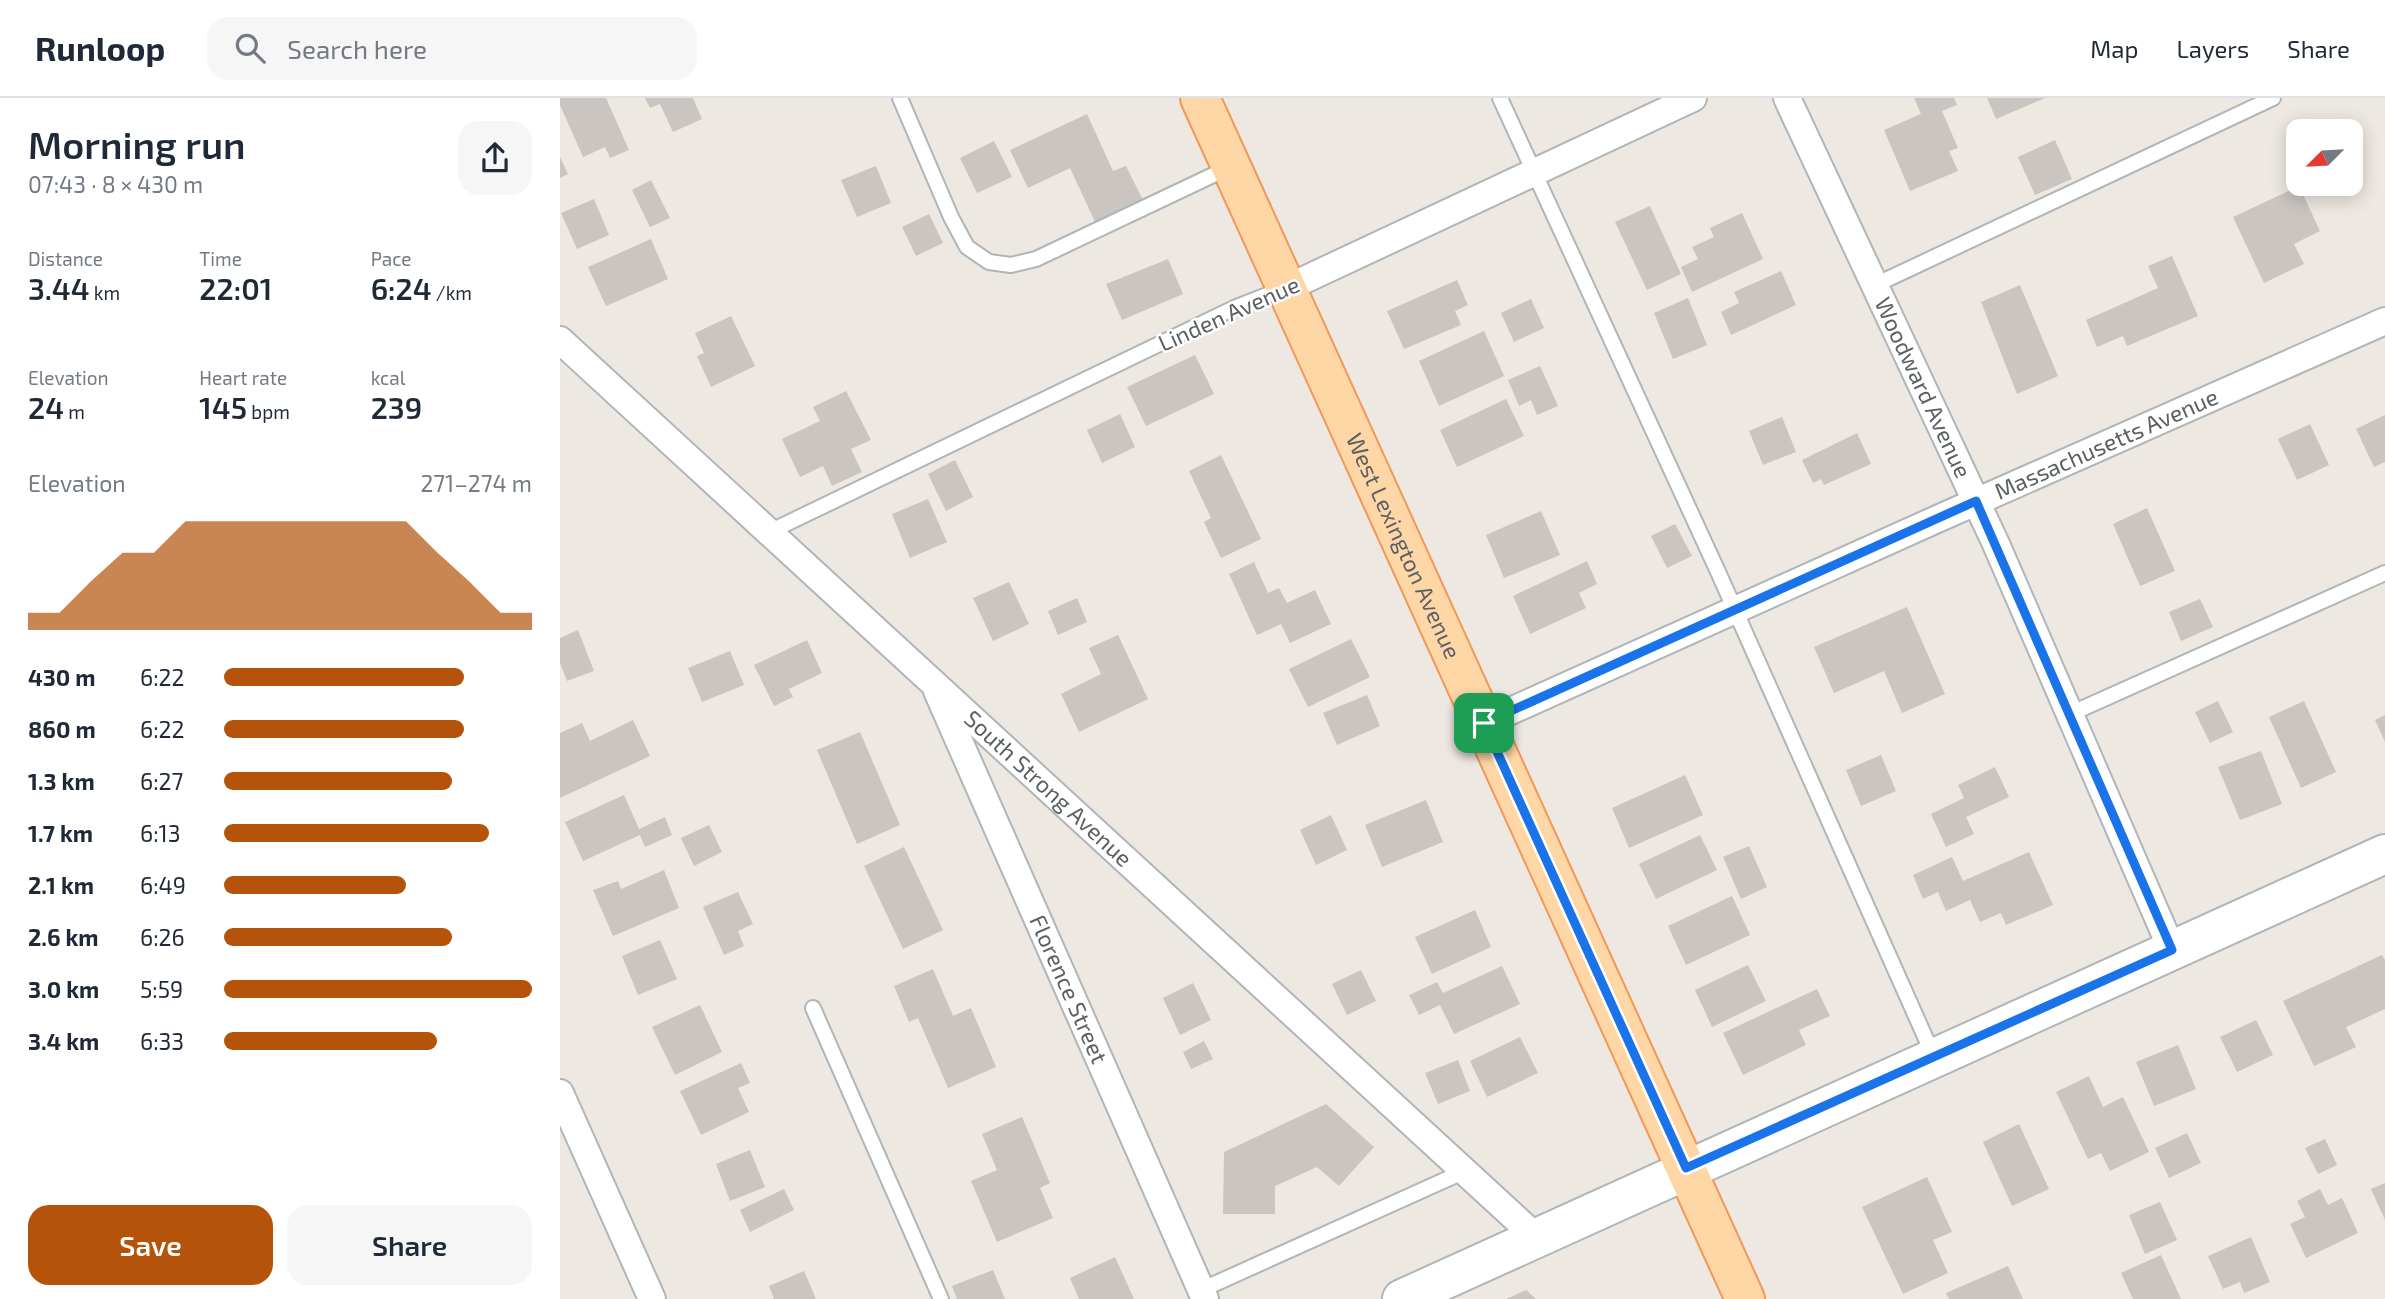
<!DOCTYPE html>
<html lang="en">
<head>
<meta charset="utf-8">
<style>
	body { margin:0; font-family:"Exo 2",sans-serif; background:#f6f6f7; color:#1f2937; height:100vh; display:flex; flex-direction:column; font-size:26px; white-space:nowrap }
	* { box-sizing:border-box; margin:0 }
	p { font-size:23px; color:#747a83 }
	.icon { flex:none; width:38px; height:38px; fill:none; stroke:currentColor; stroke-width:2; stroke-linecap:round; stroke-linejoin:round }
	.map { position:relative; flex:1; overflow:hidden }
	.sheet { display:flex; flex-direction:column; background:#fff; width:560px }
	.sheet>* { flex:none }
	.needle { width:46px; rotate:246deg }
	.controls { position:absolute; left:1726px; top:21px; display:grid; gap:14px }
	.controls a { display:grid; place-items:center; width:77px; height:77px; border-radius:14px; background:#fff; box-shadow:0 4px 18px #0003; font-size:35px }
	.pin { position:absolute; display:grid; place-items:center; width:60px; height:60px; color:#fff; margin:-30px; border-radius:14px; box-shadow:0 4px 10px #0006 }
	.round { display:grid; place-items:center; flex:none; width:74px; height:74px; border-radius:21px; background:#f6f6f7 }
	.overview { display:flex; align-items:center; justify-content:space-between; height:119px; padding:0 28px }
	h1 { font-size:38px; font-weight:600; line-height:52px }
	.stats { display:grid; grid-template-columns:repeat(3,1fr); gap:10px; height:119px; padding:7px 28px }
	.stats div { display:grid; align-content:center }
	.stats b { font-size:30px; font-weight:600 }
	.stats small { font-size:19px; font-weight:400 }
	.stats p { font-size:19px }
	.chart { height:196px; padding:14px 28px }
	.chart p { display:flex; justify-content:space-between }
	.chart svg { width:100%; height:126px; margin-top:7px; fill:#b45309; opacity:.7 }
	.cta { display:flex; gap:14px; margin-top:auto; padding:14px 28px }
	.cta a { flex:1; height:80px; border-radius:21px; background:#b45309; color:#fff; font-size:28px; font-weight:600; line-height:80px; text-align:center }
	.cta a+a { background:#f6f6f7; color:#1f2937 }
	ul { padding:0 28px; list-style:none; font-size:23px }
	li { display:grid; grid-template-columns:112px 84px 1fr; align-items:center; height:52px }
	li i { height:18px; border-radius:9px; background:#b45309 }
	header { display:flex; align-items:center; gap:42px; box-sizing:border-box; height:98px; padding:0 35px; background:#fff; border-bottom:2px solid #e0e1e3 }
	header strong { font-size:33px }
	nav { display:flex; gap:38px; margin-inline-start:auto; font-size:24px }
	.search { width:490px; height:63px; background:#f6f6f7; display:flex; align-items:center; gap:18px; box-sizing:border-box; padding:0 24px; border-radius:21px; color:#747a83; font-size:26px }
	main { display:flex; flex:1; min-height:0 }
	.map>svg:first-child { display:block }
</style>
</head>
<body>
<header>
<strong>Runloop</strong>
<div class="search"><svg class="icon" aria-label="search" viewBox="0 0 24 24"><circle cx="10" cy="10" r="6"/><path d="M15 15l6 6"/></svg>Search here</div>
<nav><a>Map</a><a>Layers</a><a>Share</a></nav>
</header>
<main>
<section class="sheet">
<div class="overview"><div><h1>Morning run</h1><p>07:43 · 8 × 430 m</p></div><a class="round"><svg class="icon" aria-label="share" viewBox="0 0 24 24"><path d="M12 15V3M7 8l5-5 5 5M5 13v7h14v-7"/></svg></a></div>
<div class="stats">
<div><p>Distance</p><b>3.44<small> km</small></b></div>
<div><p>Time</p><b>22:01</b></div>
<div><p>Pace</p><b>6:24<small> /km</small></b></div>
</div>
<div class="stats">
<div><p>Elevation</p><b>24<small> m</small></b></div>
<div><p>Heart rate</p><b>145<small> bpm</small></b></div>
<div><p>kcal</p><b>239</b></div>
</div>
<div class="chart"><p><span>Elevation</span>271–274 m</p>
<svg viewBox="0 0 160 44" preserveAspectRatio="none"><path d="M0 44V38L10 38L20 27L30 17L40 17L50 6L60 6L70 6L80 6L90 6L100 6L110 6L120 6L130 17L140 27L150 38L160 38V44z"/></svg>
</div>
<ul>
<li><b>430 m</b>6:22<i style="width:78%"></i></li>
<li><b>860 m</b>6:22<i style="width:78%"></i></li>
<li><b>1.3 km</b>6:27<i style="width:74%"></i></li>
<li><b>1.7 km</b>6:13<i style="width:86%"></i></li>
<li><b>2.1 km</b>6:49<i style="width:59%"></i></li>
<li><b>2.6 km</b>6:26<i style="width:74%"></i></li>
<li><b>3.0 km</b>5:59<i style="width:100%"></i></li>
<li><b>3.4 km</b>6:33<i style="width:69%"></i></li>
</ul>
<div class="cta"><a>Save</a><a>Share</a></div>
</section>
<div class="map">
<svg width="1825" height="1201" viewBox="0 0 1825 1201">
	<rect width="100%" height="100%" fill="#eee8e2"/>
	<g fill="#cac5c1">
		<path d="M0,0h46l23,52 -19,8 -5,-11 -22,10 -23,-52z"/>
		<path d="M85,0h48l9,21 -29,13 -13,-28 -10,4z"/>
		<path d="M1354,0h40l3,7 -15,6 16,37 -9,3 9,20 -48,20 -26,-61 37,-16z"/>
		<path d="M1427,0h58l-49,21z"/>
		<path d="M527,16l26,57 13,-5 18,36 -48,22 -26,-56 -42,20 -18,-38z"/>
		<path d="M1495,42l17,39 -37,16 -17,-38z"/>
		<path d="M434,43l18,36 -35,16 -17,-35z"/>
		<path d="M0,59l8,17 -8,4z"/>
		<path d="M316,68l15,37 -34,14 -16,-37z"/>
		<path d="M91,82l19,38 -20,9 -18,-37z"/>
		<path d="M1739,88l21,45 -26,13 10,20 -40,19 -31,-66z"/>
		<path d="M34,101l15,36 -32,14 -16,-36z"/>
		<path d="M1090,108l31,68 -34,16 -32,-68z"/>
		<path d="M1182,115l21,46 -71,33 -11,-25 17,-8 -6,-12 22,-10 -4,-9z"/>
		<path d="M369,116l14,29 -27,13 -14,-29z"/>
		<path d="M91,141l17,40 -62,27 -18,-39z"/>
		<path d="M1612,158l26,60 -71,30 -4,-10 -26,11 -11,-27 72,-32 -10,-22z"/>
		<path d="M608,161l15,35 -61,26 -16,-36z"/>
		<path d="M1221,173l15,34 -65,30 -10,-23 18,-9 -5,-11z"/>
		<path d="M897,182l11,25 -13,6 6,14 -57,24 -17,-38z"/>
		<path d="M1460,187l38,91 -41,18 -36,-92z"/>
		<path d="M1128,200l19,47 -34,14 -19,-46z"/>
		<path d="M971,201l13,29 -30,14 -13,-29z"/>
		<path d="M171,218l24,50 -44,21 -14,-31 7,-3 -9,-20z"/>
		<path d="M924,233l20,45 -65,30 -20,-45z"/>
		<path d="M635,257l19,39 -68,32 -19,-39z"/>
		<path d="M980,268l18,40 -21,9 -6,-15 -12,6 -11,-26z"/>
		<path d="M286,293l25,49 -20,9 11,23 -30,14 -9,-20 -23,11 -18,-38 38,-18 -7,-14z"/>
		<path d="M946,301l18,37 -67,31 -17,-37z"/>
		<path d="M560,316l15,33 -33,16 -15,-33z"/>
		<path d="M1825,317v47l-11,5 -18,-38z"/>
		<path d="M1222,319l14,35 -33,13 -14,-34z"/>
		<path d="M1750,326l19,41 -32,15 -19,-41z"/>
		<path d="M1297,335l14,31 -47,21 -3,-6 -8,4 -11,-23z"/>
		<path d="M661,357l40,84 -40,19 -17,-36 7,-4 -22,-47z"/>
		<path d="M395,362l18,37 -27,14 -18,-37z"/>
		<path d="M368,401l19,43 -37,16 -18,-44z"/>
		<path d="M1587,410l28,63 -35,15 -27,-62z"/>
		<path d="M981,413l19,44 -56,23 -18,-43z"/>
		<path d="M1115,426l17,32 -25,12 -16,-32z"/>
		<path d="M1027,463l10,23 -18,9 7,15 -56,26 -17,-38z"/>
		<path d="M694,464l14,31 11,-5 8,15 28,-13 16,34 -41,19 -9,-19 -24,11 -28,-61z"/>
		<path d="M449,484l20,42 -36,17 -20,-43z"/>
		<path d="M517,500l10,24 -29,13 -10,-24z"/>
		<path d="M1640,501l13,28 -32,14 -12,-29z"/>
		<path d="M1347,509l38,87 -43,19 -18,-42 -50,22 -20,-46z"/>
		<path d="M18,532l16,41 -27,10 -7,-18v-25z"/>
		<path d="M558,537l30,64 -69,33 -18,-38 40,-20 -12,-26z"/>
		<path d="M791,541l19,38 -62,30 -19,-38z"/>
		<path d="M247,542l15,33 -33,16 4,8 -19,9 -20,-41z"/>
		<path d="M170,553l14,34 -42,17 -14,-34z"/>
		<path d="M807,597l13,31 -43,19 -14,-32z"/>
		<path d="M1658,603l15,31 -23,11 -15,-31z"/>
		<path d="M1744,603l32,71 -35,16 -32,-71z"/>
		<path d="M1825,617v27l-10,-22z"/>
		<path d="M73,622l17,36 -90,42v-65l22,-10 8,18z"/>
		<path d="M300,634l40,93 -43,19 -40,-94z"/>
		<path d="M1701,653l21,53 -42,16 -22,-53z"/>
		<path d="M1321,657l15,36 -35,15 -15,-36z"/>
		<path d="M1435,669l14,30 -43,20 8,17 -28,13 -15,-33 33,-16 -6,-13z"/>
		<path d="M1125,677l18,40 -74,33 -17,-40z"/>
		<path d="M64,697l15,34 26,-12 7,18 -27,12 -5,-12 -57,26 -18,-39z"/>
		<path d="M866,702l17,42 -61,25 -17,-42z"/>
		<path d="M771,717l16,35 -31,15 -16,-35z"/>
		<path d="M149,727l13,27 -28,14 -13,-28z"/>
		<path d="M1140,737l17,35 -61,29 -17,-35z"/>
		<path d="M1189,748l18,41 -26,12 -18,-42z"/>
		<path d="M344,749l39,83 -40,19 -39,-83z"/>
		<path d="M1469,754l24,53 -47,20 -5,-12 -21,9 -10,-22 -24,11 -8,-19 -15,7 -10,-24 39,-18 11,24z"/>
		<path d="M104,772l15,38 -66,28 -20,-46 25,-9 3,8z"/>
		<path d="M178,794l15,32 -15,7 6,15 -20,9 -21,-48z"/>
		<path d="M1172,798l18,39 -64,30 -18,-39z"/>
		<path d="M915,812l16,37 -59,27 -17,-37z"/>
		<path d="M100,842l17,39 -39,16 -16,-39z"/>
		<path d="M1822,857l3,5v49l-39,18 10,20 -42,19 -31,-65z"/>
		<path d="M1188,867l18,36 -54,26 -17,-37z"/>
		<path d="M942,868l18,38 -66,30 -14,-29 -21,10 -10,-20 28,-13 6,11z"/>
		<path d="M373,871l20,47 18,-8 25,59 -48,21 -30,-70 -9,4 -15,-36z"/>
		<path d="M801,872l15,31 -29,14 -15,-31z"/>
		<path d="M633,885l18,37 -31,15 -17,-37z"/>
		<path d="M1257,891l13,27 -31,14 7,15 -63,30 -20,-42z"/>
		<path d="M140,907l22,47 -47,23 -23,-48z"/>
		<path d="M1696,922l17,35 -36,17 -17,-35z"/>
		<path d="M960,939l18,36 -51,24 -17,-36z"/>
		<path d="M644,943l9,18 -22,10 -8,-17z"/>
		<path d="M1618,947l18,44 -42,17 -18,-44z"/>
		<path d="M898,962l12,31 -32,13 -13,-31z"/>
		<path d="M181,965l9,20 -12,5 11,24 -48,23 -21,-44z"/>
		<path d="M1529,978l14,31 20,-10 26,55 -39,19 -9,-18 -13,6 -32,-67z"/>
		<path d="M766,1006l48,43 -35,39 -22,-19 -42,19v28h-52l1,-62z"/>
		<path d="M462,1019l28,66 -10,5 13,30 -56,24 -26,-61 26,-11 -15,-36z"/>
		<path d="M1459,1026l30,65 -37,17 -29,-64z"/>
		<path d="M1627,1035l14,30 -32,15 -14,-30z"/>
		<path d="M1765,1041l12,26 -19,9 -13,-26z"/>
		<path d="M190,1052l15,37 -35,14 -14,-37z"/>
		<path d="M1367,1079l25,55 -19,8 15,33 -45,21 -41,-87z"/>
		<path d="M1825,1085v37l-14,-31z"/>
		<path d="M224,1091l10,21 -44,22 -10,-22z"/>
		<path d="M1760,1091l8,16 14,-7 16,35 -52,25 -16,-34 15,-7 -8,-16z"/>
		<path d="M1600,1104l17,38 -32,14 -16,-39z"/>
		<path d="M1691,1139l19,45 -26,11 -4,-11 -17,7 -15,-33z"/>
		<path d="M1601,1157l20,44h-48l-12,-26z"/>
		<path d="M555,1159l19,42h-55l-9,-21z"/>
		<path d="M1448,1168l15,33h-74l-3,-6z"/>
		<path d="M433,1172l12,29h-48l-5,-13z"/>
		<path d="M244,1173l12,28h-42l-5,-13z"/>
		<path d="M966,1192l10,9h-30z"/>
	</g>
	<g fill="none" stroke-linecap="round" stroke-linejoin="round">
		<g stroke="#b0b5b8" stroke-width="18">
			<g id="lane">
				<path d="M340,0l51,119 16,30 22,15 22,3 25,-6 194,-92"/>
				<path d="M940,0l219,476 215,483"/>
				<path d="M1315,187l398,-187"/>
				<path d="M207,435l467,-225 51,-20"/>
				<path d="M1510,616l315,-141"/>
				<path d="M253,910l128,291"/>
				<path d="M641,1192l264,-119"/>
			</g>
		</g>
		<g stroke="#b0b5b8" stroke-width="30">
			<g id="street">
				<path id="s1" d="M1227,0l209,446 176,406"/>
				<path d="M727,190l406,-190"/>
				<path id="s2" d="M0,242l977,898"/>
				<path id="s3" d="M377,593l268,608"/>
				<path id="s4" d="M924,625l451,-203 450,-199"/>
				<path d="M0,995l92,206"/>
			</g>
		</g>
		<g stroke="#afb5b8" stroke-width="42">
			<path id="secondary" d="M842,1201l983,-445"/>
		</g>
		<g stroke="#f29857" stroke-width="42">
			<g id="primary">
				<path id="s5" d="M640,0l545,1201"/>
			</g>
		</g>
		<use href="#lane" stroke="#fff" stroke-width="14"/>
		<use href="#street" stroke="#fff" stroke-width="26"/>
		<use href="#secondary" stroke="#fff" stroke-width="38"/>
		<use href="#primary" stroke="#ffd6a6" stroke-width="38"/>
	</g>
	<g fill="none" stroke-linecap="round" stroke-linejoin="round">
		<g stroke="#fff" stroke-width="14">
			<path id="route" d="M1416,403l196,449 -486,218 -202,-445z"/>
		</g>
		<use href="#route" stroke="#1a73e8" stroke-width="9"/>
	</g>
	<g text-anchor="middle" stroke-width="5" stroke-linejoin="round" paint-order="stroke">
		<g font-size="23" fill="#5b6163" stroke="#fff">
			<text transform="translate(669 216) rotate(-24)" y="8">Linden Avenue</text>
			<text dy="8" stroke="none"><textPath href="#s1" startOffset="320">Woodward Avenue</textPath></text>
			<text dy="8" stroke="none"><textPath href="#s4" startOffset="682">Massachusetts Avenue</textPath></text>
			<text dy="8" stroke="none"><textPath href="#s5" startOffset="492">West Lexington Avenue</textPath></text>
			<text dy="8" stroke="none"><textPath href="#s2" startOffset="663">South Strong Avenue</textPath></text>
			<text dy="8" stroke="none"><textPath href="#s3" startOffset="326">Florence Street</textPath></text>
		</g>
	</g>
</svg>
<div class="controls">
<a><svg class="needle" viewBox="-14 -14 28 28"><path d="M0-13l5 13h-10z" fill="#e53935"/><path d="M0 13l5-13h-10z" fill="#747a83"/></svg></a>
</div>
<div class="pin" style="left:924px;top:625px;background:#1e9e55"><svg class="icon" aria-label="arrive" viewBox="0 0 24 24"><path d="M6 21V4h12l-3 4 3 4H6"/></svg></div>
</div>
</main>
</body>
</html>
